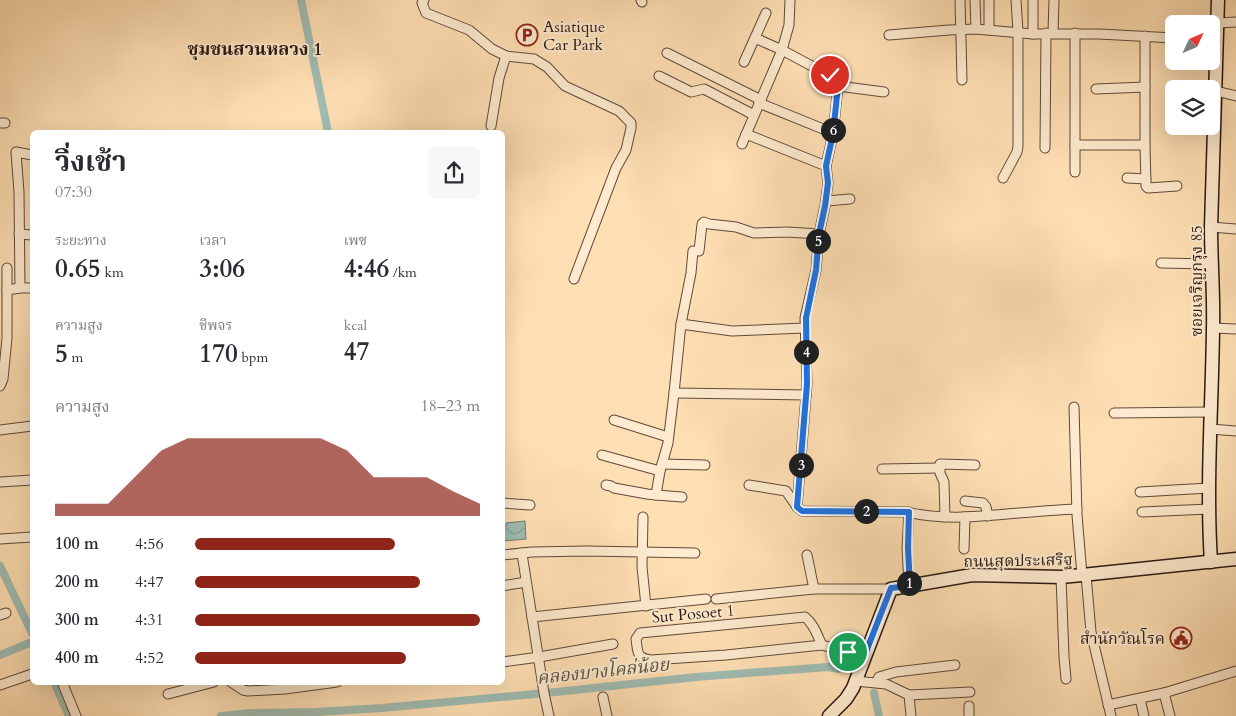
<!DOCTYPE html>
<html lang="th">
<head>
<meta charset="utf-8">
<style>
	body { margin:0; font-family:Cardo,"Noto Serif Thai",serif; background:#f7f7f7; color:#2b2b33; height:100vh; display:flex; flex-direction:column; font-size:19px; white-space:nowrap }
	* { box-sizing:border-box; margin:0 }
	p { font-size:16px; color:#7c7c81 }
	.icon { flex:none; width:28px; height:28px; fill:none; stroke:currentColor; stroke-width:2; stroke-linecap:round; stroke-linejoin:round }
	.map { position:relative; flex:1; overflow:hidden }
	.details { position:absolute; left:30px; top:130px; width:475px; height:555px; display:flex; flex-direction:column; background:#fff; border-radius:8px; box-shadow:0 5px 20px #0002 }
	.details>* { flex:none }
	.needle { width:32px; rotate:46deg }
	.controls { position:absolute; left:1165px; top:15px; display:grid; gap:10px }
	.controls a { display:grid; place-items:center; width:55px; height:55px; border-radius:8px; background:#fff; box-shadow:0 5px 20px #0002; font-size:25px }
	.pin { position:absolute; display:grid; place-items:center; width:42px; height:42px; color:#fff; margin:-21px; border:2px solid #fff; border-radius:50%; box-shadow:0 1px 5px #0007 }
	.km { position:absolute; width:25px; height:25px; margin:-12px; border-radius:50%; background:#222; color:#fff; font-size:14px; line-height:25px; text-align:center }
	.round { display:grid; place-items:center; flex:none; width:52px; height:52px; border-radius:8px; background:#f7f7f7 }
	.summary { display:flex; align-items:center; justify-content:space-between; height:85px; padding:0 25px }
	h1 { font-size:28px; font-weight:700; line-height:38px }
	.metrics { display:grid; grid-template-columns:repeat(3,1fr); gap:8px; height:85px; padding:5px 25px }
	.metrics div { display:grid; align-content:center }
	.metrics b { font-size:25px; font-weight:700 }
	.metrics small { font-size:14px; font-weight:400 }
	.metrics p { font-size:14px }
	.chart { height:140px; padding:10px 25px }
	.chart p { display:flex; justify-content:space-between }
	.chart svg { width:100%; height:90px; margin-top:5px; fill:#8f2418; opacity:.7 }
	ul { padding:0 25px; list-style:none; font-size:16px }
	li { display:grid; grid-template-columns:80px 60px 1fr; align-items:center; height:38px }
	li i { height:12px; border-radius:6px; background:#8f2418 }
	.map>svg:first-child { display:block }
</style>
</head>
<body>
<div class="map">
<svg width="1236" height="716" viewBox="0 0 1236 716">
	<defs>
		<pattern id="water-waves" width="16" height="10" patternUnits="userSpaceOnUse" patternTransform="scale(1.25)"><rect width="16" height="10" fill="#a0bcb2"/><path d="M0 5q4-4 8 0t8 0" fill="none" stroke="#8aa198"/></pattern>
	</defs>
	<rect width="100%" height="100%" fill="#fedfb3"/>
	<filter id="stains"><feTurbulence type="fractalNoise" baseFrequency=".004" numOctaves="4"/><feColorMatrix values="0 0 0 0 .2 0 0 0 0 .09 0 0 0 0 .02 0 0 0 .5 -.17"/></filter>
	<radialGradient id="worn" r=".72"><stop offset=".6" stop-color="#630" stop-opacity="0"/><stop offset="1" stop-color="#630" stop-opacity=".3"/></radialGradient>
	<path fill="url(#water-waves)" stroke="#717b72" d="M525,521l1,18 -23,2v-15h3v-3z"/>
	<g fill="none" stroke-linecap="round" stroke-linejoin="round">
		<g stroke="#a0bcb2" stroke-width="8">
			<path d="M301,0l27,132"/>
			<path d="M0,566l32,67"/>
			<path d="M0,655l32,-13"/>
			<path d="M54,682l15,34"/>
			<path d="M874,693l5,23"/>
			<path d="M221,716l30,-3 66,-1 65,-4 174,-16 140,-15 132,-10 10,2"/>
		</g>
		<g stroke="#5f4a3a" stroke-width="11">
			<g id="street">
				<path d="M424,0l-2,3 4,10 43,17 23,19 14,7 28,3 13,8 18,19 54,25 12,12v5l-5,22 -10,18 -42,111"/>
				<path d="M641,0l1,2"/>
				<path d="M960,0l2,80"/>
				<path d="M975,0l1,29"/>
				<path d="M989,0v30"/>
				<path d="M1218,23l18,-1"/>
				<path d="M1053,33l1,-33"/>
				<path d="M1033,34v-34"/>
				<path d="M889,35l60,-5 27,-1 57,5h66l75,4"/>
				<path d="M1145,36v109l1,41 2,2 29,-2"/>
				<path d="M755,38l27,12 54,29 2,7"/>
				<path d="M667,53l94,47"/>
				<path d="M744,62l22,-49"/>
				<path d="M659,76l32,16 13,-3 50,26"/>
				<path d="M1096,89l49,-2"/>
				<path d="M1216,91l20,5"/>
				<path d="M759,103l74,30"/>
				<path d="M0,123h5"/>
				<path d="M491,126l8,-48 7,-22"/>
				<path d="M746,134l80,32"/>
				<path d="M742,144l40,-94 7,-25 1,-25"/>
				<path d="M1075,145h70"/>
				<path d="M1045,148l1,-115"/>
				<path d="M1075,172v-139"/>
				<path d="M1003,178l14,-26 1,-6v-114l-2,-32"/>
				<path d="M1127,178l19,1"/>
				<path d="M826,201l24,-2"/>
				<path d="M1211,227l25,2"/>
				<path d="M19,234l13,1"/>
				<path d="M699,251l3,-27 2,-2 5,2 27,3 18,6 33,-1 32,2"/>
				<path d="M1161,263l50,1"/>
				<path d="M7,268v22"/>
				<path d="M20,288l-1,-96 -3,-40 16,3"/>
				<path d="M681,324l51,7 73,-3"/>
				<path d="M1213,328l23,1"/>
				<path d="M0,386l3,-7 4,-41v-48l13,-2h12"/>
				<path d="M674,393l132,2"/>
				<path d="M1074,407l3,108 5,60"/>
				<path d="M1114,413l96,-1"/>
				<path d="M614,420l54,17"/>
				<path d="M1210,429l26,2"/>
				<path d="M0,430l32,-4"/>
				<path d="M602,455l58,16"/>
				<path d="M662,464l43,1"/>
				<path d="M882,469l58,-1"/>
				<path d="M0,482l32,-2"/>
				<path d="M606,485l5,1 3,2 33,6 9,1 4,-24 8,-28 6,-50 7,-69 10,-51 2,-22"/>
				<path d="M749,485l37,6 11,16 5,4 105,1c33,8 67,5 100,2 24,-2 47,-4 70,-5"/>
				<path d="M1140,492l69,-4"/>
				<path d="M656,495l26,2"/>
				<path d="M965,501l18,2 3,4 2,9"/>
				<path d="M502,503l28,2"/>
				<path d="M797,507l10,-123 -2,-66 11,-48 3,-36 6,-28 3,-23 -2,-17 7,-32 5,-48 46,6"/>
				<path d="M909,512l-2,36 2,37"/>
				<path d="M1142,512l67,-3"/>
				<path d="M643,517l-1,50 4,39"/>
				<path d="M945,517l-1,-35 -4,-9v-9l35,1"/>
				<path d="M0,539l32,-2"/>
				<path d="M964,549l1,-32"/>
				<path d="M521,553l1,1 22,139 5,23"/>
				<path d="M502,555l30,-3 55,-1 108,2"/>
				<path d="M807,555l7,34"/>
				<path d="M1086,575l5,57 20,84"/>
				<path d="M1061,577l3,80 2,22"/>
				<path d="M502,586l24,-4"/>
				<path d="M716,599l98,-10h77"/>
				<path d="M0,615l6,-2"/>
				<path d="M532,617l174,-18"/>
				<path d="M822,645c-5,-10 -8,-21 -17,-28l-165,16 -4,6c2,13 0,19 15,21l75,-5 96,-10 43,12"/>
				<path d="M502,662l37,-5 74,-13"/>
				<path d="M855,681l31,3 23,11"/>
				<path d="M62,682l14,34"/>
				<path d="M231,682l12,8 5,1 37,-2 52,-7"/>
				<path d="M879,683l-1,-4 1,-2 17,-5 59,-7"/>
				<path d="M0,685l32,-11"/>
				<path d="M1164,693l6,23"/>
				<path d="M168,694l46,-12"/>
				<path d="M603,697l4,19"/>
				<path d="M1140,699l4,17"/>
				<path d="M1108,705l56,-12 72,-22"/>
				<path d="M969,706v10"/>
				<path d="M911,716l-2,-21 61,-3"/>
			</g>
		</g>
		<g stroke="#2a1912" stroke-width="15">
			<g id="secondary">
				<path d="M1211,562c-5,-78 1,-155 2,-232 1,-34 -2,-69 -2,-103l7,-227"/>
				<path d="M829,716l17,-17 7,-11 38,-99 81,-14 89,2 21,-2 154,-16"/>
			</g>
		</g>
		<use href="#street" stroke="#feeace" stroke-width="9"/>
		<use href="#secondary" stroke="#feeace" stroke-width="12"/>
	</g>
	<g fill="none" stroke-linecap="round" stroke-linejoin="round">
		<g stroke="#fff" stroke-width="10">
			<path id="route" d="M830,75l6,4 2,7 -5,48 -7,32 2,17 -3,23 -6,28 -3,36 -10,48 1,66 -10,123 5,4 107,1 -1,36 2,38 -19,2 -27,69 -16,-5"/>
		</g>
		<use href="#route" stroke="#1a73e8" stroke-width="6"/>
	</g>
	<defs>
		<g id="parking-ring" transform="scale(1.125)"><circle r="9.5" fill="#feeace" stroke="#8f2418" stroke-width="1.5"/><path d="M-3.5-5.5H1a3.5 3.5 0 0 1 0 7H-1V5.5H-3.5ZM-1-3.4V-.6H.8a1.4 1.4 0 0 0 0-2.8Z" fill="#8f2418"/></g>
		<g id="civic-ring" transform="scale(1.125)"><circle r="9.5" fill="#feeace" stroke="#8f2418" stroke-width="1.5"/><path d="M-.6-6.5H3V-4.5H.6V-3L4-1V1h2V6H-6V1h2V-1L-.6-3ZM-1.2 2.5V6h2.4V2.5Z" fill="#8f2418"/></g>
	</defs>
	<g fill-rule="evenodd">
		<use href="#parking-ring" x="527" y="35"/>
		<use href="#civic-ring" x="1181" y="638"/>
	</g>
	<g text-anchor="middle" stroke-width="4" stroke-linejoin="round" paint-order="stroke">
		<g font-size="16" fill="#2a1912" stroke="#feeace" text-anchor="start">
			<text x="543" y="32">Asiatique<tspan x="543" dy="18">Car Park</tspan></text>
			<text x="1165" y="644" text-anchor="end">สำนักวัณโรค</text>
		</g>
		<g font-size="16" fill="#2a1912" stroke="#feeace">
			<text transform="translate(1196 281) rotate(-90)" y="6">ซอยเจริญกรุง 85</text>
			<text transform="translate(1018 560) rotate(-1)" y="6">ถนนสุดประเสริฐ</text>
			<text transform="translate(693 613) rotate(-5)" y="6">Sut Posoet 1</text>
		</g>
		<g font-size="18" font-weight="bold" fill="#2a1912" stroke="#feeace">
			<text x="255" y="55">ชุมชนสวนหลวง 1</text>
		</g>
		<g font-size="18" font-style="italic" fill="#53524a" stroke="#feeace">
			<text transform="translate(603 671) rotate(-6)" y="6">คลองบางโคล่น้อย</text>
		</g>
	</g>
	<rect width="100%" height="100%" filter="url(#stains)"/>
	<rect width="100%" height="100%" fill="url(#worn)"/>
</svg>
<div class="controls">
<a><svg class="needle" viewBox="-14 -14 28 28"><path d="M0-13l5 13h-10z" fill="#e53935"/><path d="M0 13l5-13h-10z" fill="#7c7c81"/></svg></a>
<a><svg class="icon" aria-label="layers" viewBox="0 0 24 24"><path d="M12 4l9 5-9 5-9-5zM3 14l9 5 9-5"/></svg></a>
</div>
<div class="pin" style="left:848px;top:652px;background:#1e9e55"><svg class="icon" aria-label="arrive" viewBox="0 0 24 24"><path d="M6 21V4h12l-3 4 3 4H6"/></svg></div>
<div class="pin" style="left:830px;top:75px;background:#d93025"><svg class="icon" aria-label="check" viewBox="0 0 24 24"><path d="M5 12l5 5 9-10"/></svg></div>
<b class="km" style="left:909px;top:583px">1</b>
<b class="km" style="left:866px;top:511px">2</b>
<b class="km" style="left:801px;top:465px">3</b>
<b class="km" style="left:806px;top:352px">4</b>
<b class="km" style="left:818px;top:241px">5</b>
<b class="km" style="left:833px;top:130px">6</b>
<section class="details">
<div class="summary"><div><h1>วิ่งเช้า</h1><p>07:30</p></div><a class="round"><svg class="icon" aria-label="share" viewBox="0 0 24 24"><path d="M12 15V3M7 8l5-5 5 5M5 13v7h14v-7"/></svg></a></div>
<div class="metrics">
<div><p>ระยะทาง</p><b>0.65<small> km</small></b></div>
<div><p>เวลา</p><b>3:06</b></div>
<div><p>เพซ</p><b>4:46<small> /km</small></b></div>
</div>
<div class="metrics">
<div><p>ความสูง</p><b>5<small> m</small></b></div>
<div><p>ชีพจร</p><b>170<small> bpm</small></b></div>
<div><p>kcal</p><b>47</b></div>
</div>
<div class="chart"><p><span>ความสูง</span>18–23 m</p>
<svg viewBox="0 0 160 44" preserveAspectRatio="none"><path d="M0 44V38L10 38L20 38L30 25L40 12L50 6L60 6L70 6L80 6L90 6L100 6L110 12L120 25L130 25L140 25L150 32L160 38V44z"/></svg>
</div>
<ul>
<li><b>100 m</b>4:56<i style="width:70%"></i></li>
<li><b>200 m</b>4:47<i style="width:79%"></i></li>
<li><b>300 m</b>4:31<i style="width:100%"></i></li>
<li><b>400 m</b>4:52<i style="width:74%"></i></li>
</ul>
</section>
</div>
</body>
</html>
